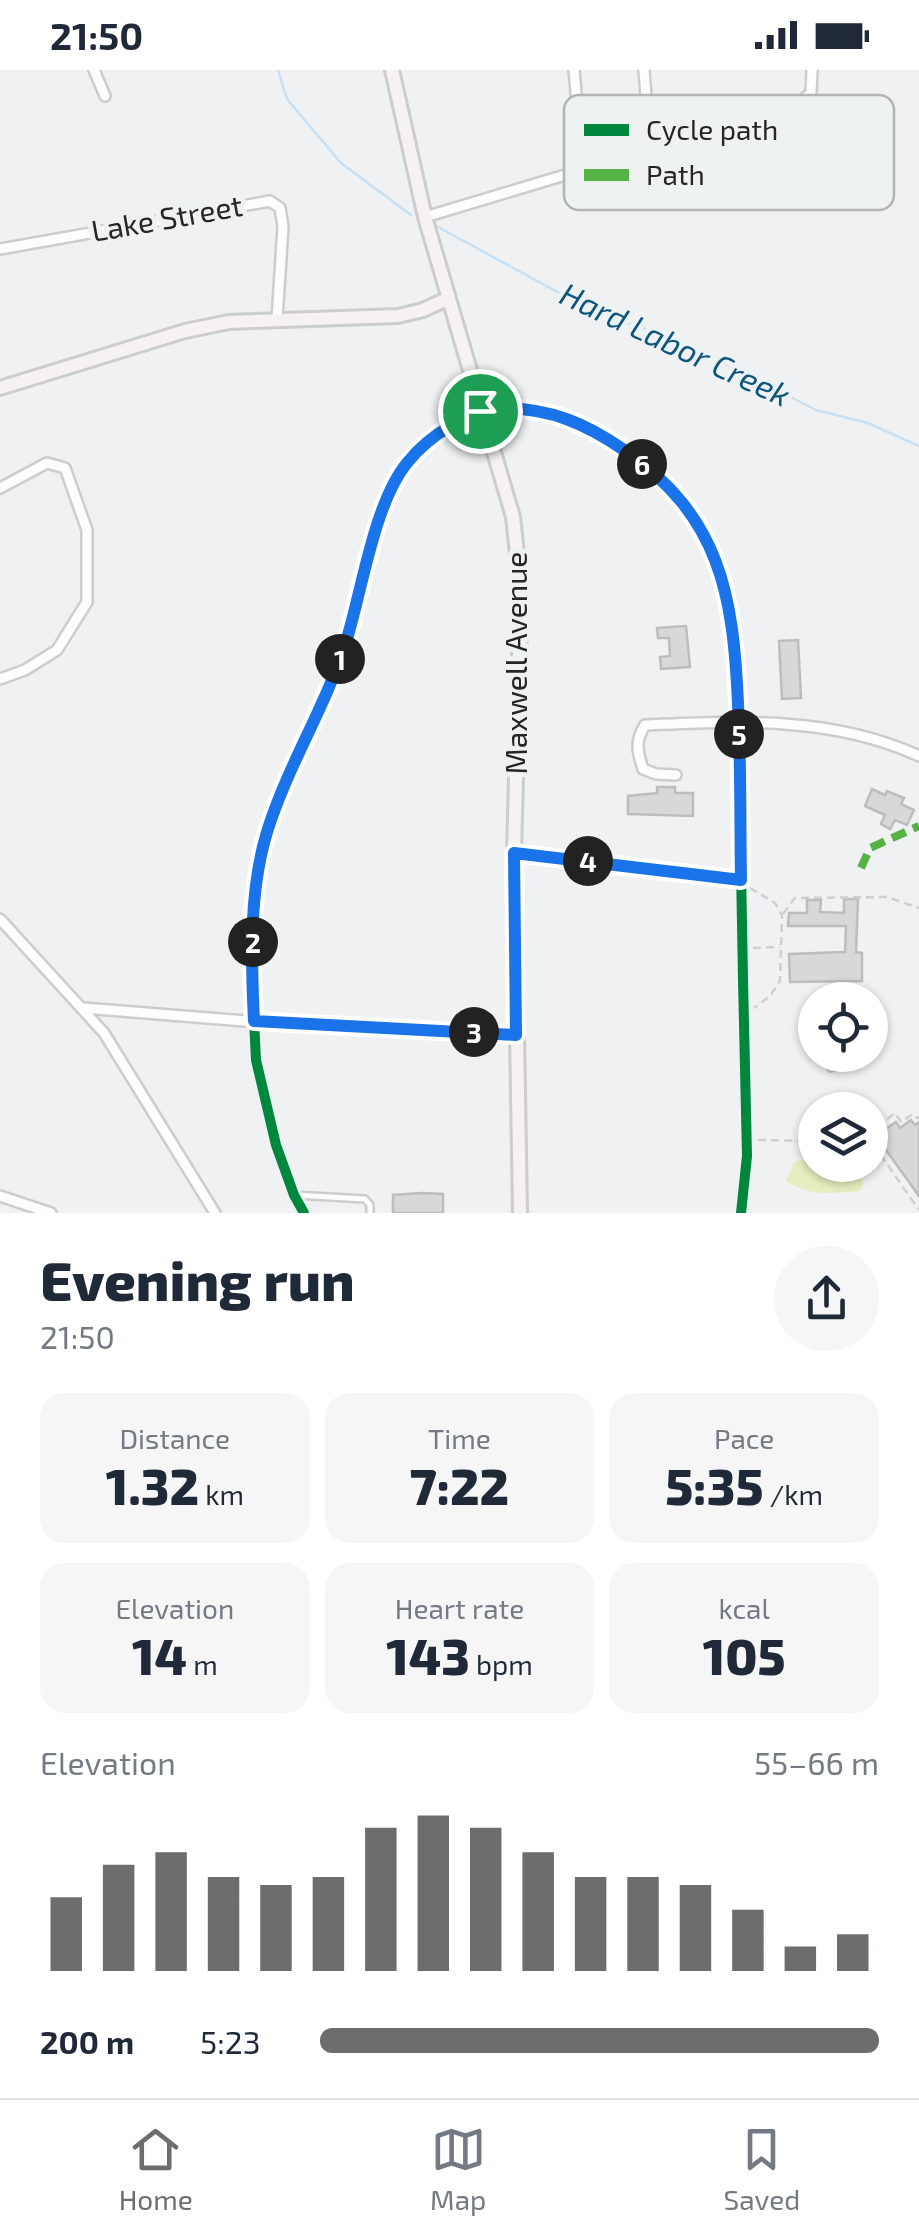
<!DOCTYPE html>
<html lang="en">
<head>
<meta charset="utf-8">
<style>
	body { margin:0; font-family:"Exo 2",sans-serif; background:#f6f6f7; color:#1f2937; height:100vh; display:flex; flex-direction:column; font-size:38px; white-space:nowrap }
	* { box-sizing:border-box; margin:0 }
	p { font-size:32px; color:#747a83 }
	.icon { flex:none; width:55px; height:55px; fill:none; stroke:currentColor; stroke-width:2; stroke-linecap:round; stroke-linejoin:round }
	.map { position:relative; height:1143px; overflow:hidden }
	.sheet { display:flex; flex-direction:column; background:#fff; flex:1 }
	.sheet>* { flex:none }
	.controls { position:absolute; left:798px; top:912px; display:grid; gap:20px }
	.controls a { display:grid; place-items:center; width:90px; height:90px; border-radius:50%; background:#fff; box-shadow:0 2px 8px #0004; font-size:50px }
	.pin { position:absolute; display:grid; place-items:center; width:85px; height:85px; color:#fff; margin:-42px; border:5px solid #fff; border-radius:50%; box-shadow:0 2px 10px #0007 }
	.km { position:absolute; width:50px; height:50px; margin:-25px; border-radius:50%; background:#222; color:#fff; font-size:28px; line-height:50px; text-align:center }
	.round { display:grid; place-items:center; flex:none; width:105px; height:105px; border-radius:52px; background:#f6f6f7 }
	.headline { display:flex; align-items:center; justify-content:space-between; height:170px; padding:0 40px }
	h1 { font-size:55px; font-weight:800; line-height:75px }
	.metrics { display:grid; grid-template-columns:repeat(3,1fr); gap:15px; height:170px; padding:10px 40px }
	.metrics div { display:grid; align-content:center; border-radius:25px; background:#f6f6f7; text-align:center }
	.metrics b { font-size:50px; font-weight:800 }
	.metrics small { font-size:28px; font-weight:400 }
	.metrics p { font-size:28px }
	.chart { height:280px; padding:20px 40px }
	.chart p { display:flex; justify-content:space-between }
	.chart svg { width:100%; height:180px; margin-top:10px; stroke:#6c6d6d; stroke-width:6 }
	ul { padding:0 40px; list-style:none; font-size:32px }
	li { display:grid; grid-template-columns:160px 120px 1fr; align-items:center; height:75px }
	li i { height:25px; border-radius:12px; background:#6c6d6d }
	.status { display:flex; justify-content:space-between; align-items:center; height:70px; padding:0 50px; background:#fff; direction:ltr }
	.status svg { height:28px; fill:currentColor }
	.dock { display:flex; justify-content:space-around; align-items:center; height:140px; border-top:2px solid #e0e1e3; background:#fff; font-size:28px; color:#747a83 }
	.dock a { display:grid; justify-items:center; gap:5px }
	.dock .on { color:#6c6d6d }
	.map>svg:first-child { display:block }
</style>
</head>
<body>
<div class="status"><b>21:50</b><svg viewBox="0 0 49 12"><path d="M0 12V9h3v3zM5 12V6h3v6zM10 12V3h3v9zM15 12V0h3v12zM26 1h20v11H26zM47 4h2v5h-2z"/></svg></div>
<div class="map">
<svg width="919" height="1143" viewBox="0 0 919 1143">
	<rect width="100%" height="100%" fill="#f0f1f2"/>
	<path fill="#e7edbf" d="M815,1087v8h39l8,12 1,9 -4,5c-27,2 -48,6 -73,-10l8,-19z"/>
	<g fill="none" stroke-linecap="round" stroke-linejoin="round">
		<g stroke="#c9e1f3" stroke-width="2.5">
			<path d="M278,0l9,29 54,64 70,52"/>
			<path d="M438,157l160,87 79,25 139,71 52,13 51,23"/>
		</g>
	</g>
	<g fill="#d7d8d9" stroke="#bcbdbe" stroke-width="2.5">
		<path d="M686,556l4,41 -29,2 -1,-12 10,-1 -1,-18h-11l-1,-10z"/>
		<path d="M798,570l3,58 -19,1 -3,-58z"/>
		<path d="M657,717h18v6h18v23l-65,-2v-18l29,-3z"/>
		<path d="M872,719l13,6 2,-4 17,7 -3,6 13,6 -7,15 -12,-5 -5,9 -9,-5 4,-9 -20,-9z"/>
		<path d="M844,829h14l-2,53 6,1v28l-72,1 -1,-28 56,-2 1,-26h-58l1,-13h18v-13h14l-1,12 24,1z"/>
		<path d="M911,1050l4,5 4,-3v74l-43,-60 20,-14 4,6z"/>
		<path d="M422,1123l21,1v19h-50v-18z"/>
	</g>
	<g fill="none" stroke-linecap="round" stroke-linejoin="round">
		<g stroke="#cccdce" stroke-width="10">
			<g id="lane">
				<path d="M802,33l8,21 2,24"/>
				<path d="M831,998l21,-6 3,-7"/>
				<path d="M294,1125l71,4 5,6v8"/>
			</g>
		</g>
		<g stroke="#cccdce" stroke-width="14">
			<g id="street">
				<path d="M94,0l11,26"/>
				<path d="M574,0l9,99"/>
				<path d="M644,0l6,79"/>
				<path d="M425,147l370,-111 16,-13 1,-23"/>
				<path d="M0,179l270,-48 10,7 3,18 -6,94"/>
				<path d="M0,418l47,-25 18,5 22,62v72l-30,48 -32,20 -25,9"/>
				<path d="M676,705l-20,-1 -13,-5c-6,-18 -8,-28 2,-44 93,-4 188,-9 274,31"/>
				<path d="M0,849l104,114 111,180"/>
				<path d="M83,938l187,15 247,12"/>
				<path d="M0,1126l51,17"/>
				<path d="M304,1143l-10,-18 -18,-50 -20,-85 -4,-80 6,-104 10,-48 71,-165 53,-177c30,-53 84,-84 145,-76 87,11 169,104 191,186 17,67 11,150 12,219 2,114 4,227 7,341l-6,57"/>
			</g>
		</g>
		<g stroke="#cccdce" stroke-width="18">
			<g id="secondary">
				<path d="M392,0l33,147 88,300 8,73 -7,263 6,360"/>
				<path d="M0,318l185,-57 44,-9 169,-6 25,-6 24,-11"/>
			</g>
		</g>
		<g stroke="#cfd0d1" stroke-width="2.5" stroke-dasharray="8 5" stroke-linecap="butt">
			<path d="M524,784l206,24"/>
			<path d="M750,818l25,15 7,12 -2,66 -10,15 -16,12"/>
			<path d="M783,844l12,-16 92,-1 32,11"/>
			<path d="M753,878l27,-1"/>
			<path d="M887,1049l8,-6 6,9 12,-8 4,4 2,-1"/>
			<path d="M870,1067l3,7 -3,2"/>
			<path d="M758,1070l57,1"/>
			<path d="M873,1074l46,66"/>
		</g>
		<use href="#lane" stroke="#fdfdfd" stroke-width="5"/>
		<use href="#street" stroke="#fdfdfd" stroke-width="9"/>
		<use href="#secondary" stroke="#f6f2f2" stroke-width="12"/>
		<path stroke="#55b245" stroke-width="8" stroke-dasharray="15 8" stroke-linecap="butt" d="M861,798l9,-20 49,-22"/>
		<g stroke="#eff2f3" stroke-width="16">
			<path id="cycleway" d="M304,1143l-10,-18 -18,-50 -20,-85 -4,-80 6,-104 10,-48 71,-165 53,-177c30,-53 84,-84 145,-76 87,11 169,104 191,186 17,67 11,150 12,219 2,114 4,227 7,341l-6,57"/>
		</g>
		<use href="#cycleway" stroke="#00873e" stroke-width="10"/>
	</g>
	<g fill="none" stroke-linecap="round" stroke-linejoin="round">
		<g stroke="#fff" stroke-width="20">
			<path id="route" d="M504,338c47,1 81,15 120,42 97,67 109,145 114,253 3,59 2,118 3,177l-227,-27 2,182 -262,-14c-3,-61 -5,-130 13,-189 20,-65 58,-124 79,-190 16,-51 28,-139 61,-179 23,-29 60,-51 97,-55z"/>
		</g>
		<use href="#route" stroke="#1a73e8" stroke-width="12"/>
	</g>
	<g text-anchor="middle" stroke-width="10" stroke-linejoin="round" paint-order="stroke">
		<g font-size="30" fill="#252626" stroke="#eff2f3">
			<text transform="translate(167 149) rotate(-10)" y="10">Lake Street</text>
			<text transform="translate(517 593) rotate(-90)" y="10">Maxwell Avenue</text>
		</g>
		<g font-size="32" font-style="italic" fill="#0f567f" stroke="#eff2f3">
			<text transform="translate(675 275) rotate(25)" y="11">Hard Labor Creek</text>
		</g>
	</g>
	<rect x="564" y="25" width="330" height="115" rx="15" fill="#eff2f3" stroke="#b2b5b6" stroke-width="2.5"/>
	<rect x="584" y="54" width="45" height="12" fill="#00873e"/>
	<rect x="584" y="99" width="45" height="12" fill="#55b245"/>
	<g font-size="28" fill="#252626">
		<text x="646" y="70">Cycle path</text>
		<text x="646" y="115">Path</text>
	</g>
</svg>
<div class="controls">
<a><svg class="icon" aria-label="locate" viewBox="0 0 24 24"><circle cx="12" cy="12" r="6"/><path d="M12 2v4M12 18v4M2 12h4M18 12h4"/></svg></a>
<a><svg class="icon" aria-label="layers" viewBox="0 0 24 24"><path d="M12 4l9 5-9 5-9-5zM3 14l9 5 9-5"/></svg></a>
</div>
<div class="pin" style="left:480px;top:341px;background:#1e9e55"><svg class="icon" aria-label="arrive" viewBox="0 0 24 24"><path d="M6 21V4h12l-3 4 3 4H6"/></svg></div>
<b class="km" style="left:340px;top:589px">1</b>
<b class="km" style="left:253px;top:872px">2</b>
<b class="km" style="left:474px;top:962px">3</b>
<b class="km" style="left:588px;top:791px">4</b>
<b class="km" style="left:739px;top:664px">5</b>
<b class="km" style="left:642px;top:394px">6</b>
</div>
<section class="sheet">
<div class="headline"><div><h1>Evening run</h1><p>21:50</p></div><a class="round"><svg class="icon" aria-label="share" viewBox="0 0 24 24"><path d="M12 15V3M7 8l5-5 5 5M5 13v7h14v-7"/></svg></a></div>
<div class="metrics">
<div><p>Distance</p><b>1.32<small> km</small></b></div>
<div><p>Time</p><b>7:22</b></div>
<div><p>Pace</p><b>5:35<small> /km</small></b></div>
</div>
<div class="metrics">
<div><p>Elevation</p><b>14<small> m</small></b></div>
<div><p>Heart rate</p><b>143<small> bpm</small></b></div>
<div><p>kcal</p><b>105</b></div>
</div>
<div class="chart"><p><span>Elevation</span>55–66 m</p>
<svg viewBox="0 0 160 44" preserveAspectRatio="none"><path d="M5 44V26M15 44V18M25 44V15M35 44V21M45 44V23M55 44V21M65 44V9M75 44V6M85 44V9M95 44V15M105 44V21M115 44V21M125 44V23M135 44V29M145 44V38M155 44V35"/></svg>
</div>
<ul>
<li><b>200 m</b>5:23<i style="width:100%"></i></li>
</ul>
</section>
<nav class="dock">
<a class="on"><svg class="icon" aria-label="home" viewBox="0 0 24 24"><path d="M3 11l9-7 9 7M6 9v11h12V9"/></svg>Home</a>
<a><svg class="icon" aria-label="map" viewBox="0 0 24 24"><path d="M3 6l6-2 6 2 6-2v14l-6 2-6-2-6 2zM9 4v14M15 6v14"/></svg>Map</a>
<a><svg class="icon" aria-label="saved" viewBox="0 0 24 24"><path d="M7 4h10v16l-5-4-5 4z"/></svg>Saved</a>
</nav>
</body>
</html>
